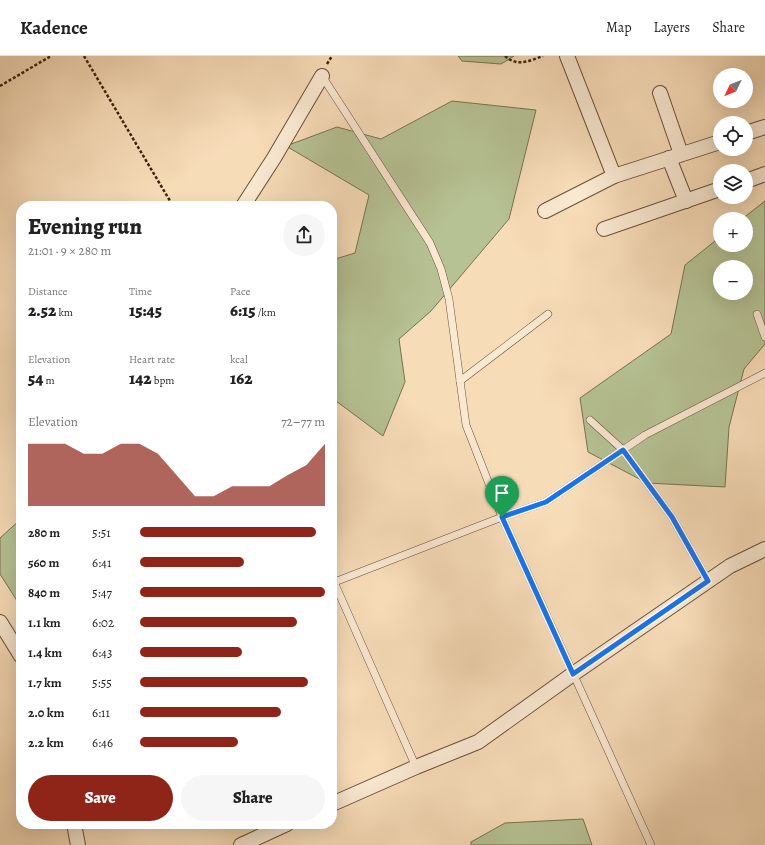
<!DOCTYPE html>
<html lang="en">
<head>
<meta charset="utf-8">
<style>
	body { margin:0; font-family:Alegreya,serif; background:#f6f6f6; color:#222; height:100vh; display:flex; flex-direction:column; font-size:15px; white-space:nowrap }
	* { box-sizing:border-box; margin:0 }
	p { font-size:13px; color:#767676 }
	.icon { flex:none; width:22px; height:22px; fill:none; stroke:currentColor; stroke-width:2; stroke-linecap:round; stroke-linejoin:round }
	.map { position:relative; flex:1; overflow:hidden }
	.details { position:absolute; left:16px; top:145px; width:321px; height:628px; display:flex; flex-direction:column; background:#fff; border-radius:16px; box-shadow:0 4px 16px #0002 }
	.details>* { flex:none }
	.needle { width:26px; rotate:227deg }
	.buttons { position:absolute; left:713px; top:12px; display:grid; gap:8px }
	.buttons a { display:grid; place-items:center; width:40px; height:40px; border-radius:50%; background:#fff; box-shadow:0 4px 16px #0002; font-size:20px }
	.pin { position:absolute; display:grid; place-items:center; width:34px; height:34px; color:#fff; margin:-41px -17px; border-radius:50% 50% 50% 0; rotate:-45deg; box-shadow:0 0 4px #0007 }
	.pin .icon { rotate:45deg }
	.round { display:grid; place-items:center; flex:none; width:42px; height:42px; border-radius:21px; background:#f6f6f6 }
	.summary { display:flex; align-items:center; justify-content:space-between; height:68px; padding:0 12px }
	h1 { font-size:22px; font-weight:800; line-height:30px }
	.metrics { display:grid; grid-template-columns:repeat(3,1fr); gap:6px; height:68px; padding:4px 12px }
	.metrics div { display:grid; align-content:center }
	.metrics b { font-size:17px; font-weight:800 }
	.metrics small { font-size:11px; font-weight:400 }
	.metrics p { font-size:11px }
	.chart { height:112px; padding:8px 12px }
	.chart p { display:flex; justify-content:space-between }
	.chart svg { width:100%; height:72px; margin-top:4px; fill:#8f2418; opacity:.7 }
	.action { display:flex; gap:8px; margin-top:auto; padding:8px 12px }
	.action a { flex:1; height:46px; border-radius:24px; background:#8f2418; color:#fff; font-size:16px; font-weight:800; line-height:46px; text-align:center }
	.action a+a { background:#f6f6f6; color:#222 }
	ul { padding:0 12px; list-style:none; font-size:13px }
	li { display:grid; grid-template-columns:64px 48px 1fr; align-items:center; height:30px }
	li i { height:10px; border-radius:5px; background:#8f2418 }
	header { display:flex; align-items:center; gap:24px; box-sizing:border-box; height:56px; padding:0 20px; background:#fff; border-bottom:1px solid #e0e0e0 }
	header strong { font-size:19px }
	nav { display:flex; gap:22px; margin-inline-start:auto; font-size:14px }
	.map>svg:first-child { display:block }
</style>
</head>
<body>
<header>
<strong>Kadence</strong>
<nav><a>Map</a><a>Layers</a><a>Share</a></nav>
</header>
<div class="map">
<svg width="765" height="789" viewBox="0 0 765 789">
	<rect width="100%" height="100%" fill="#f7dcb8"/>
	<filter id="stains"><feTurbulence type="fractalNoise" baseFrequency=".005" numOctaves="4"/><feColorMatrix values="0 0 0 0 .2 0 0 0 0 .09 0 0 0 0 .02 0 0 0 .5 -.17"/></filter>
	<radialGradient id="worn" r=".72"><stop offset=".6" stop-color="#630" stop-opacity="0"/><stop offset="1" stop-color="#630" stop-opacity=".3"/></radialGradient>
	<g fill="#b6c294" stroke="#787250" fill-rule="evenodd">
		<path d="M458,0h56l-13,8 -39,-3z"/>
		<path d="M452,45l84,9 -27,109 -78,92 -32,28 6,43 -22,54 -51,-38v-138l23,-7 14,-58 -83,-49 51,-19 44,12z"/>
		<path d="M765,145v143l-21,25 -15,58 -4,60 -78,-4 -59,-31 -8,-54 91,-64 14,-69 35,-28v8h26v-26h-4zM720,211h26v26h-26z"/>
		<path d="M21,463v88l-21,-33v-36z"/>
		<path d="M583,763l9,26h-121v-3l34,-19z"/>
	</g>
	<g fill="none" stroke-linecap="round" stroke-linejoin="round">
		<g stroke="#695038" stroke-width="8">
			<g id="lane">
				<path d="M322,20l108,167 11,26 8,30 17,126 36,92 149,328"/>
				<path d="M757,258l8,23"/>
				<path d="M460,325l88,-67"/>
				<path d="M590,364l33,30 49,67 36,64"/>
				<path d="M334,526l82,185"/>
				<path d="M332,527l170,-66 44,-15 99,-67 120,-62"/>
			</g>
		</g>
		<g stroke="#695038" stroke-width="16">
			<g id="street">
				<path d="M567,0l47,120"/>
				<path d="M660,37l21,61"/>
				<path d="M746,77l19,-6"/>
				<path d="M669,102l17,43"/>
				<path d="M746,125l19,-7"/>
				<path d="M243,150l31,-48 48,-82"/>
				<path d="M545,155l69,-35 106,-34"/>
				<path d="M604,173l116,-40"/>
				<path d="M0,566l21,34"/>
				<path d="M332,748l84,-37 62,-25 95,-68 157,-108 35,-17"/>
				<path d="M74,768l4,21"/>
				<path d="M241,789l46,-21"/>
			</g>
		</g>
		<g stroke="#3a220d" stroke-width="2.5" stroke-dasharray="3 2" stroke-linecap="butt">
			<path d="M84,0l89,150"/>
			<path d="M505,0c12,11 24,5 38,0"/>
			<path d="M327,8l5,-8"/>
			<path d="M0,30l51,-30"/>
		</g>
		<use href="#lane" stroke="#fae8d1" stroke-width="7"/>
		<use href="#street" stroke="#fae8d1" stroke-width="14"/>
	</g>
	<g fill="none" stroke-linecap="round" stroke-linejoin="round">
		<g stroke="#fff" stroke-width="8">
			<path id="route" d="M623,394l49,67 36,64 -135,93 -71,-157 44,-15z"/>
		</g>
		<use href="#route" stroke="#1a73e8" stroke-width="5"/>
	</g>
	<rect width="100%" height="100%" filter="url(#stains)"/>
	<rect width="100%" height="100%" fill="url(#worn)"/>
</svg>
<div class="buttons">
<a><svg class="needle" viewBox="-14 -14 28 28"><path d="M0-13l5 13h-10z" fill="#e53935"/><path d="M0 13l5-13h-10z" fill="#767676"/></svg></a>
<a><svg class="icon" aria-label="locate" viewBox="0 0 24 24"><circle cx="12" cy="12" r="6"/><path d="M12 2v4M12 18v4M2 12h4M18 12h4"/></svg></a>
<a><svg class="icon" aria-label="layers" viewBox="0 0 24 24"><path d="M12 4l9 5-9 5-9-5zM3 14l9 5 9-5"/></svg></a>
<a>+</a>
<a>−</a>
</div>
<div class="pin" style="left:502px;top:461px;background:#1e9e55"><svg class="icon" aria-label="arrive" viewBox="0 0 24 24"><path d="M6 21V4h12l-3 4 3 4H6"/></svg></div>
<section class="details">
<div class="summary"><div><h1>Evening run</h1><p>21:01 · 9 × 280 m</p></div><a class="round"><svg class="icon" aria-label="share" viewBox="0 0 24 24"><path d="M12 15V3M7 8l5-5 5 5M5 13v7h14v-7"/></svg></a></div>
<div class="metrics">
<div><p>Distance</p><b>2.52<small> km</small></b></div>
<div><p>Time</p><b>15:45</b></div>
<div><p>Pace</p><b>6:15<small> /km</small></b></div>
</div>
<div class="metrics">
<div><p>Elevation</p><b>54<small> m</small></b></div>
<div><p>Heart rate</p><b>142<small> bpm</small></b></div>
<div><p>kcal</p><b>162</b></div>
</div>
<div class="chart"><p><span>Elevation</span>72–77 m</p>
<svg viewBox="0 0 160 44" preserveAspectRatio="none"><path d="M0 44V6L10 6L20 6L30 12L40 12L50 6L60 6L70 12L80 25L90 38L100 38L110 32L120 32L130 32L140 25L150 19L160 6V44z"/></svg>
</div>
<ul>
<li><b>280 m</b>5:51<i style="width:95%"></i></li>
<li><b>560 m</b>6:41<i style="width:56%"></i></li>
<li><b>840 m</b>5:47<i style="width:100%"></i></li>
<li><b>1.1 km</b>6:02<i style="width:85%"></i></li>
<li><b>1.4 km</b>6:43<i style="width:55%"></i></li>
<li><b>1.7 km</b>5:55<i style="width:91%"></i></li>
<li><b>2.0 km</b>6:11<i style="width:76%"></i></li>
<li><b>2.2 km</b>6:46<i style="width:53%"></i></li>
</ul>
<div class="action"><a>Save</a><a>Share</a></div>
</section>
</div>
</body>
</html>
